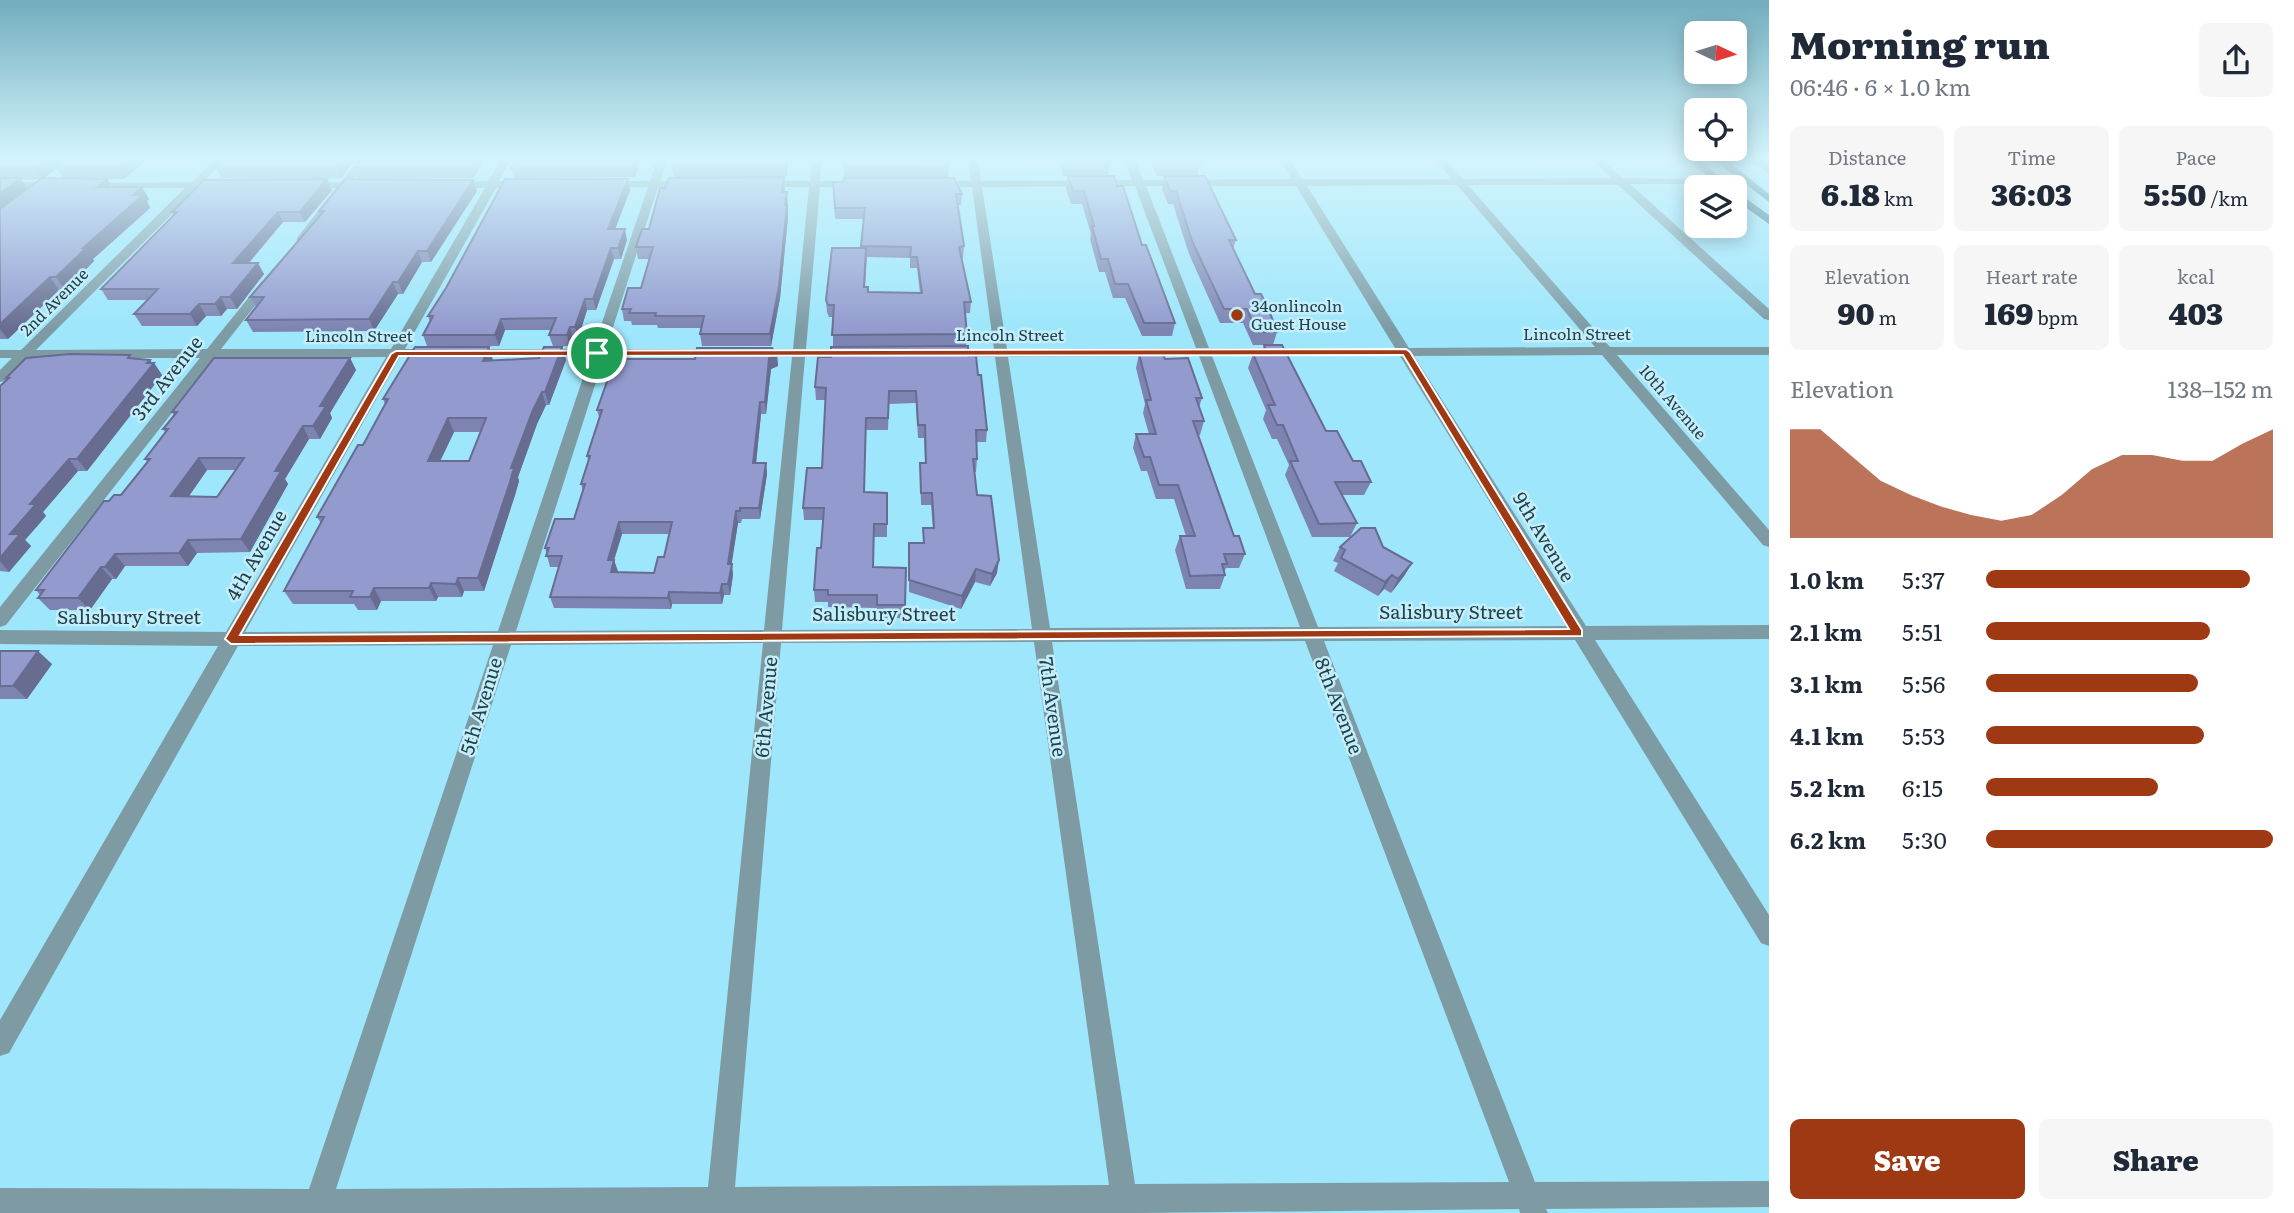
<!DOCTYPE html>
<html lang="en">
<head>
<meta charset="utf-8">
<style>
	body { margin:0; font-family:Literata,serif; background:#f6f6f7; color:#1f2937; height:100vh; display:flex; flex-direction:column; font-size:26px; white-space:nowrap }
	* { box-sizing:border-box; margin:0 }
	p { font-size:23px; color:#747a83 }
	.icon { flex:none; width:38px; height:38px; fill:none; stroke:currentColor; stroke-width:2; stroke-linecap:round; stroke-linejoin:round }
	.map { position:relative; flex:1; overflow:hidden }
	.sheet { display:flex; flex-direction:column; background:#fff; width:525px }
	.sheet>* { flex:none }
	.needle { width:46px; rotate:94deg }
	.controls { position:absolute; left:1684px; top:21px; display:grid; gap:14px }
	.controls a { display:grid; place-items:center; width:63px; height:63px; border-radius:10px; background:#fff; box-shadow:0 4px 18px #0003; font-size:35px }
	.pin { position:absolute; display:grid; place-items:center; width:60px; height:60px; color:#fff; margin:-30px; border:4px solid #fff; border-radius:50%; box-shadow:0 2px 7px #0007 }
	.round { display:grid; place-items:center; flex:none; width:74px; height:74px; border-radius:10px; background:#f6f6f7 }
	.headline { display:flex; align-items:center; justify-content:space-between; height:119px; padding:0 21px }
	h1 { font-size:38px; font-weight:800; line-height:52px }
	.metrics { display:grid; grid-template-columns:repeat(3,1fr); gap:10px; height:119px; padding:7px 21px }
	.metrics div { display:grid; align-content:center; border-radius:10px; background:#f6f6f7; text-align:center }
	.metrics b { font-size:30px; font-weight:800 }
	.metrics small { font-size:19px; font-weight:400 }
	.metrics p { font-size:19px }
	.chart { height:196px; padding:14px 21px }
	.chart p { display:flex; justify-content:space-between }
	.chart svg { width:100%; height:126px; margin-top:7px; fill:#9f3913; opacity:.7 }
	.button { display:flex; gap:14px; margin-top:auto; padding:14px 21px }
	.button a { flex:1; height:80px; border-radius:10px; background:#9f3913; color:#fff; font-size:28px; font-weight:800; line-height:80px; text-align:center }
	.button a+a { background:#f6f6f7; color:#1f2937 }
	ul { padding:0 21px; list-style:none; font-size:23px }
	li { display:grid; grid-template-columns:112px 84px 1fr; align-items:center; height:52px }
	li i { height:18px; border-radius:9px; background:#9f3913 }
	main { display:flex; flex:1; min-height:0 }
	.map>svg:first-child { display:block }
</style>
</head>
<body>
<main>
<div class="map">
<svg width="1769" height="1213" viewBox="0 0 1769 1213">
	<rect width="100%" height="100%" fill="#9de6fb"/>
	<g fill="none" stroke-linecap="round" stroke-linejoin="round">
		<g fill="#7e9ba4" fill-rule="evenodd">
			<path d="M214,160h11l-21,22 20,1v4l-26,1 -162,162 171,-1 55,-68 4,-1 6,4 -51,65h170l94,-161h-34l-4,-1v-4l41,-2 13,-21h10l-12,21h26l5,3 -5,3 -29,1 -91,161h29l7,4 -7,4h-34l-155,275 253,-1 92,-274h-121l-7,-4 7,-4h124l55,-162h-43l-5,-3 5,-3h45l7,-21h10l-6,21h28l5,3 -5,3h-31l-52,162h111l7,4 -7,4h-113l-88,274 248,-1 28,-273h-40l-7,-4 7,-4h41l16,-162h-46l-5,-3 5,-3h47l2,-21h10l-2,21h37l5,3 -5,3h-37l-14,162h48l7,4 -7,4h-49l-23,273 250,-1 -37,-272h-50l-7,-4 7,-4h49l-22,-162h-38l-5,-3 5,-3h37l-3,-21h10l3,21 151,-1 -7,-20h10l8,20 149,-1 -12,-19h10l12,19h149l-15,-19h11l16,19 148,-1 -19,-18h11l20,18 74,1v4l-4,1h-63l139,125v11l-5,-1 -146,-134h-150l142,162h159v8h-152l152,175v17l-6,-2 -161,-190 -188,1 172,270 183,-1v14l-174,1 174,275v31l-8,-3 -186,-303 -251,1 211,541 234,-1v26l-223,2 2,4h-28l-1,-4 -379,4h-1140v-25l309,1 184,-544 -255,1 -229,407 -9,3v-36l218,-374 -218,-2v-14l226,2 160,-275 -171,1 -209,267 -6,2v-20l200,-249h-172l-23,23 -5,1v-12l12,-12h-12v-8h21l164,-162h-98l-4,-1v-4l109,-1zM1457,185l138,162 -186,1 -102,-162zM1135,186l61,162 -189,1 -25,-162zM1146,186h150l99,162h-186zM1199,356l101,271 -250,1 -42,-271zM1212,356h188l166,270 -248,1zM1305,641l204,541 -374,2 -83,-542zM1034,642l75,543 -374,2 46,-544zM763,643l-55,544 -372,2 175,-544z"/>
			<path d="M358,160h11l-17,22 16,1v4l-21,1 -42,54h-8v-4l39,-50h-28l-4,-1v-4l37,-1z"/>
			<path d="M1749,160h12l8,6v8z"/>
			<path d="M0,182h56l5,3 -5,3h-56z"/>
		</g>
		<g fill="#2c6777" fill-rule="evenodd">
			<path d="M1688,160h12l32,27h-11z"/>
			<path d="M1714,160h12l43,34v8z"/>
			<path d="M1734,190l35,25v9l-35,-25z"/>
		</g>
	</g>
	<g fill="#7e84b1" fill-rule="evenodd">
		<path d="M0,160h146l-22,19h-17l4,8 38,12 -2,2 3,7 -57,51 1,2 -29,29h-6l-51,49h-8zM57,168l6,10h-19zM40,179l-12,10 -7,-9z"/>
		<path d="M355,160l-14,18h-120l-6,-16z"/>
		<path d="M484,160l-11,18h-115l-4,-10z"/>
		<path d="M516,160h125l-6,17 -121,1 -3,-10z"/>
		<path d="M674,160h120v3h-6l-2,14h-112l-2,-11z"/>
		<path d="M844,160l105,6 -1,11h-104z"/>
		<path d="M1059,160h49l2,4 -2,12 9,10 58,137 -3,13h-30l-17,-38h-12l-8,-26h-6l-9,-33 1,-5 -9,-30h-11l-5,-15 2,-13h-5z"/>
		<path d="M1150,160h48l2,4 -3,12 39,64 -3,9 22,45 22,38 -4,13 53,86 45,51 -7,13h-22l15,28 -7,14h-38l-27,-62 4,-10 -12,-26h-5l-9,-20 3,-9 -18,-42 5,-14h8l3,-9h-11l-10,-22h-23l-31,-69 -16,-50h-5l-6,-15 2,-13h-7z"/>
		<path d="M784,177l1,15h2l1,25 -8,81 -9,48h-69l-2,-12 1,-6h-43l-1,-3h-25l-1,-4h-7l-2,-12 19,-21 8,-29h-11l-2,-12z"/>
		<path d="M473,180l4,11 -46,71h-9l-19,32h-5l-24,37 -121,1 -7,-12 10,-13 -6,-10 71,-82 -2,-4z"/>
		<path d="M833,182l129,12 -1,11h-4l7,41 -1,12h-1l9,44 -1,11h-5l2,21 -1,12h-133v-29h-4l-2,-5 -1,-12 35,-52 3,-29h-29zM867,257l43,1v10h7l3,25 -52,-1 -3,-5z"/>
		<path d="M332,190l-27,32h-22l-34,41 15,11 -27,35h-10l-6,7h-15l-9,10h-55l-8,-12 13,-14h-39l-7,-11 73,-73 -2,-4z"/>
		<path d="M630,190l-15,39 12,11 -6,19h-7l-18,51h-9l-9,29h-5l-3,7h-17l-4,-11 2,-5h-46l-6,16h-72l-4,-11 7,-13 -2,-6z"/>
		<path d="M562,347l4,13 -17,45h-3l-9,19 -19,53 1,4 -4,14 -31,96h-20l-2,6h-24l-2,4h-55l-4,9h-19l-4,-6h-61l-9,-13 37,-68 -4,-6 46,-72 22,-41 -2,-5 110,-39v1l46,-3zM454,432h27l-12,29h-29z"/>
		<path d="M1139,354l26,5 37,39 -3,9 5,14 -4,14h-2l36,101 11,18 -6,14h-13l-2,5 1,2 -5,14h-34l-11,-39 5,-14h6l-12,-37h-18l-9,-28h-6l-8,-23 3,-14h13l-6,-21 2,-9 -9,-36z"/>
		<path d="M777,355l1,11 -7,3 -5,45h-5l-5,49h10l1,11 -7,45h-18l-1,4h-3l-7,41 2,11 -3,20h-6l-2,9h-50l-1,5 -117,-1 -4,-11 9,-30h-9l-5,-19 29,-29 9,-28 -2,-7 7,-24 -1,-4 12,-39 -2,-7 98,-51zM622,534h48l-6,23 -10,16 -37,-1 -3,-12z"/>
		<path d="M968,356l10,19 9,55 -1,12h-9v17l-1,13h-2l3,23 20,78 -7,13 -15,-4 -14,27 -52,-17v-49h14v-15h10l-2,-23h-10l-1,-42h5l-1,-25h-6l-2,-35 -27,1 -1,26h-22l-2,62 23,1v44h-13v30l32,1 -1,50h-28v-10l-49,-1v-5h-13l-1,-12 7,-42 2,-28h-19l-1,-12 19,-40 4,-68h-10l-1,-13z"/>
		<path d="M133,358l17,2 2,3h2l8,12 -75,96h-9l-35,41 3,4 -21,24 6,6 -22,26 -9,-1v-185l7,-7 -1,-1z"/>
		<path d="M350,358l6,12 -26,43 2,5 -12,21h-11l-24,40 3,5 -38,68 -53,1 -9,13h-63l-9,13h-4l-22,31h-40l-12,-12 2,-3 -4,-5 73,-89 12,-6 26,-33 -2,-3 20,-27 -2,-3 11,-13 -2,-4zM207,470h28l-18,27 -28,-1z"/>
		<path d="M1340,547h43l29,16 -8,13 -13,17 -7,-4 -6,7 -44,-25 4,-8 -5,-2z"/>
		<path d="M0,651l52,13 -25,35h-27z"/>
	</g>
	<g fill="#676c90">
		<path d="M44,160h23l-24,19 -8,-12z"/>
		<path d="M125,160h21l-22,19 -7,-12z"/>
		<path d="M342,160h13l-14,18 -5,-10z"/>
		<path d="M474,160h10l-11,18 -3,-10z"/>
		<path d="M635,160h6l-6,17 -3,-10z"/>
		<path d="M786,160h2v3l-2,14z"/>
		<path d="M20,178l9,13 -29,23v-20z"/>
		<path d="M107,179l7,12 -17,-4z"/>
		<path d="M327,179l5,11 -27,32 -5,-10z"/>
		<path d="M628,179l2,11 -19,50 -3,-11z"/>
		<path d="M473,180l4,11 -46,71 -4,-11z"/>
		<path d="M142,187l7,12 -2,2 3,7 -57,51 1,2 -29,29 -9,-13z"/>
		<path d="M787,192l1,25 -8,81 -9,48 -1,-12z"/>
		<path d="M278,212l5,10 -44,52 -6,-11z"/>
		<path d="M625,229l2,11 -6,19 -3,-11z"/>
		<path d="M611,248l3,11 -18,51 -3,-11z"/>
		<path d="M418,251l4,11 -19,32 -5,-12z"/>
		<path d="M258,263l6,11 -27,35 -7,-12z"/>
		<path d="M50,277l9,13 -51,49 -8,-10v-5z"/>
		<path d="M393,282l5,12 -24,37 -5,-12z"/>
		<path d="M221,297l6,12 -6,7 -6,-12z"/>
		<path d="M585,299l2,11 -9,29 -3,-12z"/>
		<path d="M199,304l7,12 -9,10 -7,-12z"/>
		<path d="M501,319l4,11 -6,16 -4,-11z"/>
		<path d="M570,327l3,12 -3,7 -3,-11z"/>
		<path d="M489,347l4,13 -5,14 -5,-13z"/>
		<path d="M562,347l4,13 -17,45 -4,-13z"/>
		<path d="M777,355l1,11 -7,3 -5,45 -1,-12 4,-44z"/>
		<path d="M350,358l6,12 -26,43 2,5 -12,21 -7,-13 7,-20z"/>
		<path d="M150,360l3,5 1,-2 8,12 -75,96 -10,-12z"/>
		<path d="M542,392l4,13 -9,19 -19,53 1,4 -4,14 -31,96 -6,-13 33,-110 22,-58z"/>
		<path d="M760,402l1,12 -6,60 -2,-11z"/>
		<path d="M448,418l6,14 -20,42 -6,-13z"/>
		<path d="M303,426l6,13 -24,40 3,5 -38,68 -9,-13 34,-68z"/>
		<path d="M199,458l8,12 -27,39 -9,-13z"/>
		<path d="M69,459l9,12 -35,41 3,4 -21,24 6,6 -22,26 -9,-11v-3l10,-24 20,-30z"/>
		<path d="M766,463l1,11 -7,45 -1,-11z"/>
		<path d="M736,511l2,12 -8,52 -2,-11z"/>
		<path d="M619,522l3,12 -8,26 4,11 -3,12 -7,-23z"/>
		<path d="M188,540l9,13 -9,13 -9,-13z"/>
		<path d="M115,554l10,12 -9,13 -11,-12z"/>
		<path d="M999,560l-2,13 -7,13 2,-12z"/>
		<path d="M1412,563l-8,13 -13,17 7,-14z"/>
		<path d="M732,564l1,11 -3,20 -2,-11z"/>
		<path d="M101,567l11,12 -22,31 -12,-12z"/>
		<path d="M976,569l-1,13 -14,27 1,-13z"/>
		<path d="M1392,575l-8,14 -6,7 7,-14z"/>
		<path d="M458,578l6,13 -2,6 -6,-13z"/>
		<path d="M431,583l7,14 -2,4 -7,-13z"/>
		<path d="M722,584l2,11 -2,9 -2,-11z"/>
		<path d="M374,588l7,13 -4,9 -7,-13z"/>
		<path d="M669,592l3,12 -1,5 -3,-11z"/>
		<path d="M38,651l14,13 -25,35 -14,-13z"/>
	</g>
	<g fill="#939ace" stroke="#676c90" stroke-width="2" fill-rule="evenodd">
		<path d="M0,160h44l-9,7 -35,1z"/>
		<path d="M64,160h61l-8,7h-61z"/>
		<path d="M217,160h125l-6,8h-120l5,-6h-6z"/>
		<path d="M360,160h114l-4,8h-116z"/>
		<path d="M516,160h119l-3,7 -121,1z"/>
		<path d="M674,160h112v6h-114z"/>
		<path d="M844,160h104l1,6 -105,1z"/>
		<path d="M1064,160h44l2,4h-45z"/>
		<path d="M1158,160h40l2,4h-41z"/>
		<path d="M1068,176h46l3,10h6l19,59h4l29,78h-31l-16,-39h-13l-7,-25h-7l-9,-33h2l-10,-35h-11z"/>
		<path d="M1164,176h41l31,64h-7l26,54h6l8,16 8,22h-20l-10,-23h-23l-32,-68 -16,-50h-6z"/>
		<path d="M784,177l-2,15h5l-2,13h2l-8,81 -9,48h-70l4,-18h-49l1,-3h-27l2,-4h-9l6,-21h13l12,-41h-17l6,-18h7l11,-41h5l4,-10z"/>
		<path d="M0,178h20l-20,16z"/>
		<path d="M42,178l65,1 -10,8h45l-9,8h10l-60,53h3l-30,29h-6l-50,47v-115z"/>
		<path d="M844,178h110l8,16h-6l8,52 -5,1 12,55h-7l3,32 -135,1 2,-30h-6l-2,-5 6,-52h34l-2,39h4v5l54,1 -5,-36h-7l1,-10 -50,-1 4,-38h-30l-2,-26h10z"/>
		<path d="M327,179l-27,33h-22l-45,51h25l-28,34h-9l-6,7h-16l-9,10h-56l24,-25h-57l76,-77h-5l32,-32z"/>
		<path d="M345,179l128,1 -46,71h-9l-20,31h-5l-24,37 -123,1 18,-23h-14l74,-86h-5z"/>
		<path d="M505,179h123l-20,50h17l-7,19h-7l-18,51h-8l-10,28h-5l-3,8h-18l7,-17 -55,1 -6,16h-72l10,-19h-5l18,-28z"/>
		<path d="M1264,345h18l44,86h11l16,30h8l10,21h-36l22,41 -38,1 -29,-63h8l-15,-36h-6l-9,-20h7l-22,-51h15z"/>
		<path d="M968,346v10h8l2,19h3l6,55h-11l1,29h-4l4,36 14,1 8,64 -7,14 -16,-5 -14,27 -53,-16v-37h15l-1,-15h11l-2,-35h-11l-1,-30h6l-1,-38h-7l-2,-34h-27l-1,27h-22l-2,74 23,1v31h-13l-1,43 33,1 -1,37h-28v-10h-49v-5h-14l3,-42h4l3,-40h-21l4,-40h15l4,-80 -11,-1 3,-30h13v-10z"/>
		<path d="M415,347h74l-6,14 56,-3 5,-11h18l-17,45h-3l-9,18 -22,58h3l-4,14 -32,96h-20l-2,6 -25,-1 -2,5h-55l-4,9h-20l3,-6h-69l40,-74h-7l41,-72h5l25,-46h-5zM448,418h38l-17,43h-41z"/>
		<path d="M697,348h75l5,7 -8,3 -4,44h-5l-7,61h13l-7,45h-19v3h-4l-8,53h4l-4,20h-6l-2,9 -51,-1 -1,6 -118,-1 12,-41h-16l3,-8h-4l10,-29h19l11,-35h-4l9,-28h-3l15,-46h-5l18,-51h80zM619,522h53l-8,35h-6l-4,16 -43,-1 3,-12h-6z"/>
		<path d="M70,354l60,1 -2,3 22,2 -3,3h7l-77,96h-8l-39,45h6l-26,30h10l-20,24v-172l9,-8h-3l20,-20z"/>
		<path d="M1139,354l24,1 2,4 23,-1 14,40h-6l8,23h-11l41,115h5l6,18h-21l3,10h-5l3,11 -35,1 -10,-40h15l-17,-51h-19l-9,-28h-6l-8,-23h20l-10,-34h5z"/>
		<path d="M214,358h136l-30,48h6l-13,20h-10l-28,45h6l-40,68 -53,1 -9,13 -64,1 -10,13h-4l-23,31h-40l6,-8h-8l68,-89h5l5,-6h7l29,-36h-5l23,-30h-5l14,-17h-5zM199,458h45l-27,39 -46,-1z"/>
		<path d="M1361,528h14l8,19 29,16 -14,16 -6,-4 -7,7 -44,-24 4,-8 -5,-3z"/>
		<path d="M0,651h38l-25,35h-13z"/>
	</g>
	<linearGradient id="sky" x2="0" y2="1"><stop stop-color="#72aebe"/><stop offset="0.48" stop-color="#d3f4fd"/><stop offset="1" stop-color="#d3f4fd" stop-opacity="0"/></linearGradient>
	<rect width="1769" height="330" fill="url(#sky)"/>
	<path fill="#9f3913" stroke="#fff" stroke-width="2" fill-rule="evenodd" d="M1406,349l4,3 172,278v6l-1351,8 -6,-5 166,-285 5,-3zM1403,355l166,274 -1329,6 159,-279z"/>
	<circle fill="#9f3913" stroke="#c4eefb" stroke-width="2.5" cx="1237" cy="315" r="7"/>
	<g text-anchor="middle" stroke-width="5" stroke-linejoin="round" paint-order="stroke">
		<g font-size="16" fill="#23414a" stroke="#c4eefb">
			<text transform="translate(54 302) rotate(-45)" y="6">2nd Avenue</text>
			<text x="1577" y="340">Lincoln Street</text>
			<text x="1010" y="341">Lincoln Street</text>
			<text x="359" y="342">Lincoln Street</text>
			<text transform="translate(1673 402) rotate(49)" y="6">10th Avenue</text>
		</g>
		<g font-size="16" fill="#23414a" stroke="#c4eefb" text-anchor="start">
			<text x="1251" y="312">34onlincoln<tspan x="1251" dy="18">Guest House</tspan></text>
		</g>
		<g font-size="19" fill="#23414a" stroke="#c4eefb">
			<text transform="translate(167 378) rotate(-52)" y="7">3rd Avenue</text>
			<text transform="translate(1544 537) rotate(59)" y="7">9th Avenue</text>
			<text transform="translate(256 555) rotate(-60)" y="7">4th Avenue</text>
			<text x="1451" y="619">Salisbury Street</text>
			<text x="884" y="621">Salisbury Street</text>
			<text x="129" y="624">Salisbury Street</text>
			<text transform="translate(481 706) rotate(-73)" y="7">5th Avenue</text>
			<text transform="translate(1339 706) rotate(69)" y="7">8th Avenue</text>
			<text transform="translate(766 707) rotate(-85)" y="7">6th Avenue</text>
			<text transform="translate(1053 707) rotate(82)" y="7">7th Avenue</text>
		</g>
	</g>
</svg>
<div class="controls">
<a><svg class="needle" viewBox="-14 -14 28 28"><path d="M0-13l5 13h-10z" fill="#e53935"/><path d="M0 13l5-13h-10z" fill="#747a83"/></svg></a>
<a><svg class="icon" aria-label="locate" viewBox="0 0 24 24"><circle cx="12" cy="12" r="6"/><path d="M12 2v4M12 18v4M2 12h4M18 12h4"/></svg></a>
<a><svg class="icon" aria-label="layers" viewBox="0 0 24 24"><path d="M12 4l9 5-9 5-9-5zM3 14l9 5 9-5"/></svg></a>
</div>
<div class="pin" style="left:597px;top:353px;background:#1e9e55"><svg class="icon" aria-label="arrive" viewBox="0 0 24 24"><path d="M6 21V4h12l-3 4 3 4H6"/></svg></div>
</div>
<section class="sheet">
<div class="headline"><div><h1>Morning run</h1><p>06:46 · 6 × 1.0 km</p></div><a class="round"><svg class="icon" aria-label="share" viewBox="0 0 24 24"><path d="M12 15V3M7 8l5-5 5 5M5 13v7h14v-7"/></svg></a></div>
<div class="metrics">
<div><p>Distance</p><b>6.18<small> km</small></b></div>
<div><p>Time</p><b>36:03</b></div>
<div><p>Pace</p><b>5:50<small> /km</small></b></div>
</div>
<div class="metrics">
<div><p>Elevation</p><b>90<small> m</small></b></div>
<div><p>Heart rate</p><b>169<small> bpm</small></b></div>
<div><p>kcal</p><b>403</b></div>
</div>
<div class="chart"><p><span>Elevation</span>138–152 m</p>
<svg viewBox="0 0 160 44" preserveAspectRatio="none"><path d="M0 44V6L10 6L20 15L30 24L40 29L50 33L60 36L70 38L80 36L90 29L100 20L110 15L120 15L130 17L140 17L150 11L160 6V44z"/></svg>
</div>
<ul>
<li><b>1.0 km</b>5:37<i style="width:92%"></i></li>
<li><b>2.1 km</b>5:51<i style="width:78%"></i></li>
<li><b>3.1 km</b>5:56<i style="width:74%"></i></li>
<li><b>4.1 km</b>5:53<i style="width:76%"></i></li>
<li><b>5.2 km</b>6:15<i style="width:60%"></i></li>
<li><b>6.2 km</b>5:30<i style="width:100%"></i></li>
</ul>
<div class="button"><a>Save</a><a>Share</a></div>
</section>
</main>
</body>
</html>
